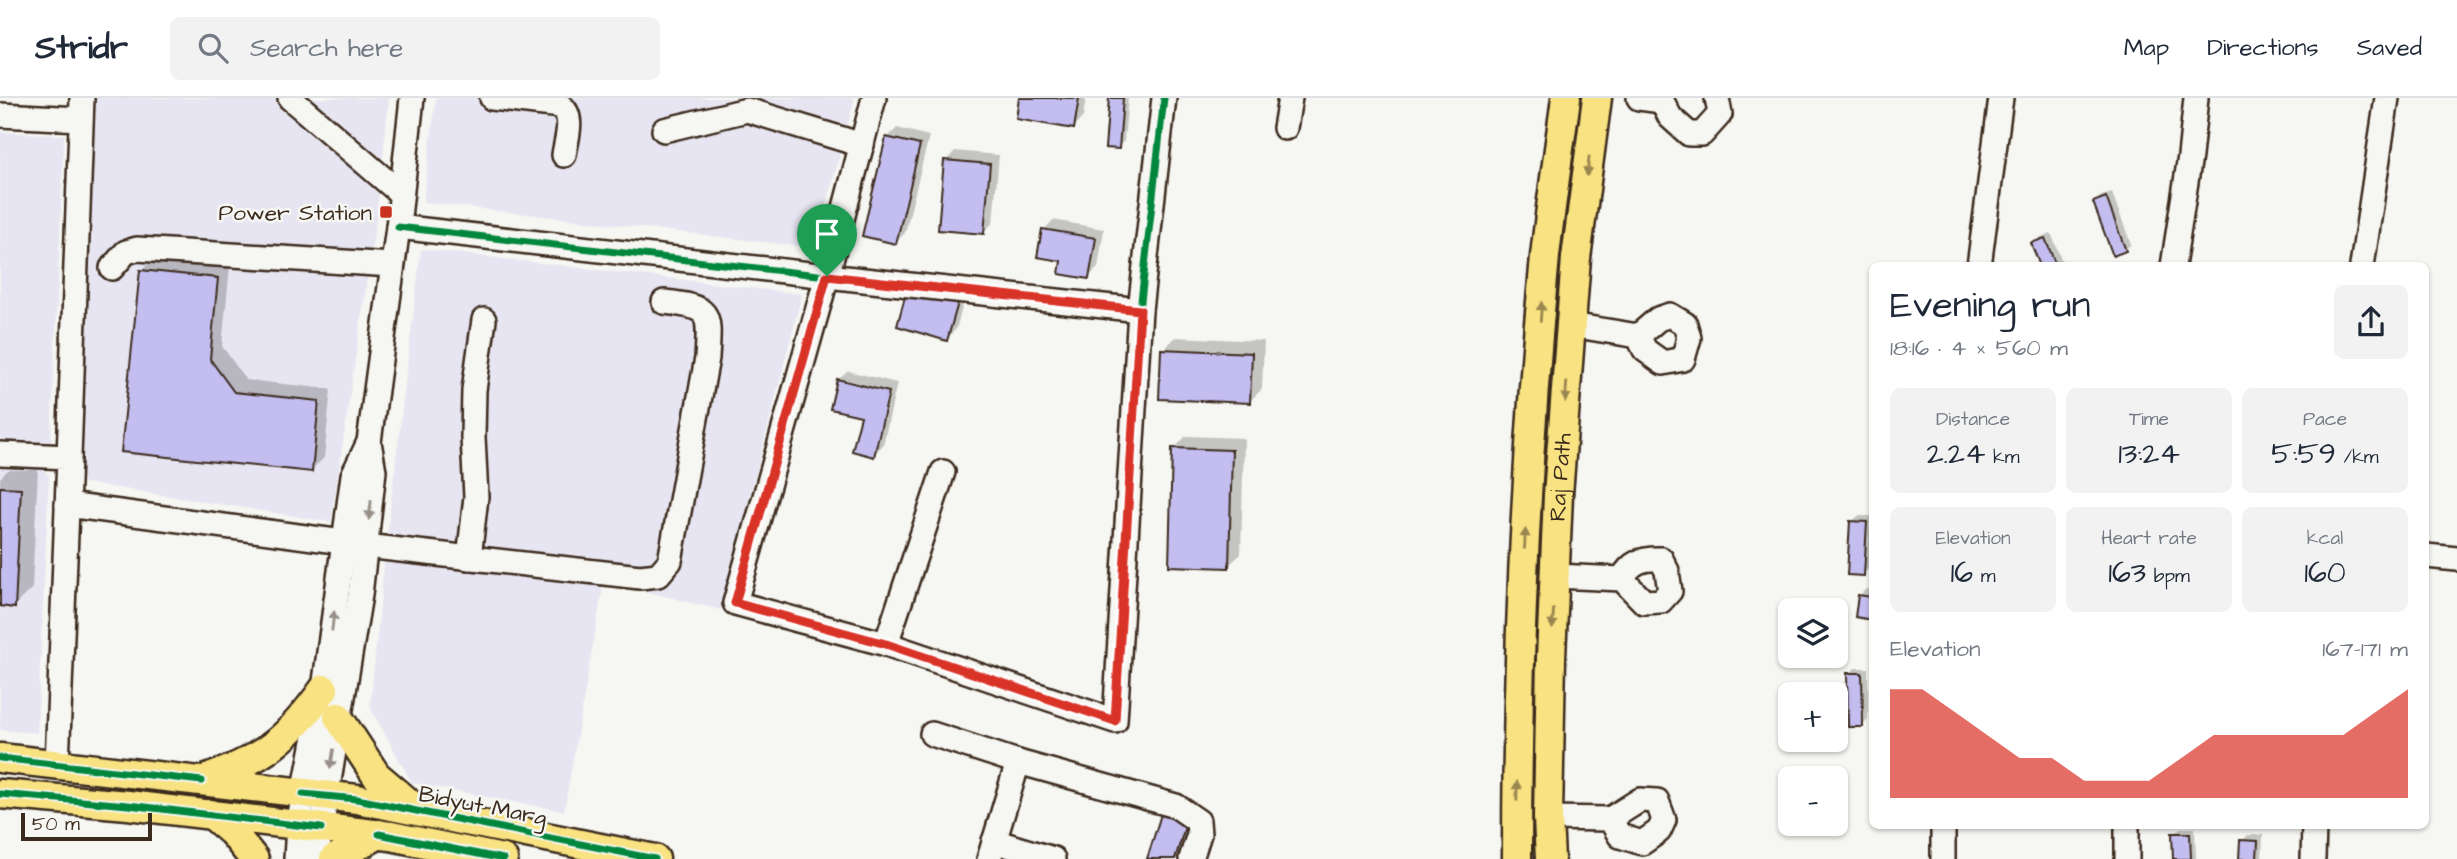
<!DOCTYPE html>
<html lang="en">
<head>
<meta charset="utf-8">
<style>
	body { margin:0; font-family:"Architects Daughter",sans-serif; background:#f2f2f3; color:#1f2937; height:100vh; display:flex; flex-direction:column; font-size:26px; white-space:nowrap }
	* { box-sizing:border-box; margin:0 }
	p { font-size:23px; color:#747a83 }
	.icon { flex:none; width:38px; height:38px; fill:none; stroke:currentColor; stroke-width:2; stroke-linecap:round; stroke-linejoin:round }
	.map { position:relative; flex:1; overflow:hidden }
	.details { position:absolute; left:1869px; top:164px; width:560px; height:567px; display:flex; flex-direction:column; background:#fff; border-radius:10px; box-shadow:0 2px 5px #0004 }
	.details>* { flex:none }
	.controls { position:absolute; left:1778px; top:500px; display:grid; gap:14px }
	.controls a { display:grid; place-items:center; width:70px; height:70px; border-radius:10px; background:#fff; box-shadow:0 2px 5px #0004; font-size:35px }
	.scale { position:absolute; left:21px; bottom:18px; width:131px; box-sizing:border-box; padding-left:7px; border:4px solid #3b2a1e; border-top:0; font-size:19px; line-height:24px; white-space:nowrap; color:#3b2a1e; -webkit-text-stroke:5px #f6f6f2; paint-order:stroke }
	.pin { position:absolute; display:grid; place-items:center; width:60px; height:60px; color:#fff; margin:-72px -30px; border-radius:50% 50% 50% 0; rotate:-45deg; box-shadow:0 0 7px #0007 }
	.pin .icon { rotate:45deg }
	.round { display:grid; place-items:center; flex:none; width:74px; height:74px; border-radius:10px; background:#f2f2f3 }
	.head { display:flex; align-items:center; justify-content:space-between; height:119px; padding:0 21px }
	h1 { font-size:38px; font-weight:600; line-height:52px }
	.metrics { display:grid; grid-template-columns:repeat(3,1fr); gap:10px; height:119px; padding:7px 21px }
	.metrics div { display:grid; align-content:center; border-radius:10px; background:#f2f2f3; text-align:center }
	.metrics b { font-size:30px; font-weight:600 }
	.metrics small { font-size:19px; font-weight:400 }
	.metrics p { font-size:19px }
	.chart { height:196px; padding:14px 21px }
	.chart p { display:flex; justify-content:space-between }
	.chart svg { width:100%; height:126px; margin-top:7px; fill:#d93025; opacity:.7 }
	header { display:flex; align-items:center; gap:42px; box-sizing:border-box; height:98px; padding:0 35px; background:#fff; border-bottom:2px solid #e0e1e3 }
	header strong { font-size:33px }
	nav { display:flex; gap:38px; margin-inline-start:auto; font-size:24px }
	.search { width:490px; height:63px; background:#f2f2f3; display:flex; align-items:center; gap:18px; box-sizing:border-box; padding:0 24px; border-radius:10px; color:#747a83; font-size:26px }
	.map>svg:first-child { display:block }
</style>
</head>
<body>
<header>
<strong>Stridr</strong>
<div class="search"><svg class="icon" aria-label="search" viewBox="0 0 24 24"><circle cx="10" cy="10" r="6"/><path d="M15 15l6 6"/></svg>Search here</div>
<nav><a>Map</a><a>Directions</a><a>Saved</a></nav>
</header>
<div class="map">
<svg width="2457" height="761" viewBox="0 0 2457 761">
	<rect width="100%" height="100%" fill="#f6f6f2"/>
	<filter id="ink" filterUnits="userSpaceOnUse"><feTurbulence type="fractalNoise" baseFrequency=".0143" numOctaves="2"/><feDisplacementMap in="SourceGraphic" scale="14" xChannelSelector="R" yChannelSelector="G"/><feConvolveMatrix kernelMatrix="1 2 1 2 8 2 1 2 1" color-interpolation-filters="sRGB"/></filter>
	<g filter="url(#ink)">
		<g fill="#e7e5f1">
			<path d="M95,0h294l-13,122 -45,302 -251,-40z"/>
			<path d="M436,0h419l-40,150 -392,-46z"/>
			<path d="M0,34l64,3 -13,308 -51,-3z"/>
			<path d="M421,151l381,45 -81,316 -117,-29 -40,230 -152,-28 -42,-76 17,-171z"/>
			<path d="M0,363l37,1 12,14 -12,257 -37,-3z"/>
		</g>
		<g fill="#0003">
			<path d="M1021,0h65l-3,19 -9,10z"/>
			<path d="M1111,0h17l-4,43 -6,6z"/>
			<path d="M897,30l32,8 -24,97 -9,9 -9,-104z"/>
			<path d="M955,53l44,4 -6,68 -10,9 -37,-71z"/>
			<path d="M2112,95l19,51 -6,6 -30,-48 6,-6z"/>
			<path d="M1053,122l51,9 -6,39 -10,9 -25,-18 -19,-29z"/>
			<path d="M2051,135l13,33h-22l-9,-22 6,-6z"/>
			<path d="M154,160l76,8 -8,80 24,34 85,9 -7,69 -13,12 -188,-19 18,-180z"/>
			<path d="M908,192l58,4 -10,35 -9,10z"/>
			<path d="M1175,239l89,4 -2,48 -12,12 -87,-51z"/>
			<path d="M848,273l49,12 -14,62 -10,10 -10,-40 -25,-35z"/>
			<path d="M1186,338l58,2 -3,116 -13,12 -54,-117z"/>
			<path d="M8,372h30l-6,118 -18,18 -14,-1v-127z"/>
			<path d="M1858,418h14l-3,52 -6,6 -11,-52z"/>
			<path d="M1866,491l6,1v28l-15,-2 3,-21z"/>
			<path d="M1855,570h13v51l-6,6 -13,-51z"/>
			<path d="M1195,712l-15,49h-31z"/>
			<path d="M2180,730h15l1,31h-22v-25z"/>
			<path d="M2248,737h15l-1,24h-21l1,-18z"/>
		</g>
		<g fill="#c4bef0" stroke="#3b2a1e" stroke-width="2">
			<path d="M1019,0h60l-5,31 -58,-10z"/>
			<path d="M1109,0h14l-4,51 -14,-1z"/>
			<path d="M886,39l34,8 -24,99 -34,-8z"/>
			<path d="M944,62l46,4 -6,70 -46,-4z"/>
			<path d="M2106,99l20,54 -13,5 -20,-54z"/>
			<path d="M1042,131l54,9 -7,41 -30,-5 2,-13 -24,-4z"/>
			<path d="M2045,140l11,28h-16l-9,-23z"/>
			<path d="M140,172l78,8 -8,81 24,33 85,9 -7,71 -191,-20z"/>
			<path d="M907,191l51,14 -11,38 -50,-15z"/>
			<path d="M1161,251l91,4 -2,50 -91,-4z"/>
			<path d="M837,281l52,13 -15,65 -22,-6 9,-35 -31,-7z"/>
			<path d="M1172,350l60,2 -3,118 -60,-2z"/>
			<path d="M0,389l21,1 -6,120 -15,-2z"/>
			<path d="M1850,423l17,1 -3,54 -17,-1z"/>
			<path d="M1858,497l14,2v23l-17,-3z"/>
			<path d="M1847,575h15l1,54h-15z"/>
			<path d="M1162,713l25,9 -12,39h-28z"/>
			<path d="M2172,735h18l1,26h-18z"/>
			<path d="M2240,742l18,1 -1,18h-18z"/>
		</g>
		<g fill="none" stroke-linecap="round" stroke-linejoin="round">
			<g stroke="#3b2a1e" stroke-width="28">
				<g id="minor">
					<path d="M290,0l110,95"/>
					<path d="M492,0l69,8c14,11 5,34 3,49"/>
					<path d="M874,0l-47,178 313,34"/>
					<path d="M1639,0l23,3"/>
					<path d="M1662,3l8,16 19,17h13l18,-20 -3,-16"/>
					<path d="M0,17l81,4"/>
					<path d="M1285,30l5,-30"/>
					<path d="M664,32l83,-20 115,35"/>
					<path d="M398,129l429,49 -92,327 151,41 229,77 25,-411 24,-212"/>
					<path d="M1979,168l22,-168"/>
					<path d="M2173,168l17,-110 6,-58"/>
					<path d="M2362,168l25,-168"/>
					<path d="M112,170l14,-16 11,-3 255,16"/>
					<path d="M1571,227l67,11 20,-17 12,-4 15,9 4,14 -6,21 -20,4 -18,-13 -7,-14"/>
					<path d="M0,356l69,3 -12,308"/>
					<path d="M69,359l13,-359"/>
					<path d="M67,407l276,37 12,-5 10,9 275,31 18,-2 12,-14 37,-203c3,-47 4,-51 -43,-56"/>
					<path d="M2426,458l31,3"/>
					<path d="M469,460l7,-61 -3,-60 1,-47 10,-70"/>
					<path d="M1555,478l67,3c9,-17 20,-21 39,-20l6,12 3,20 -9,10 -17,1 -22,-23"/>
					<path d="M886,546l57,-172"/>
					<path d="M932,636l86,28 158,44 22,15 1,13 -8,25"/>
					<path d="M1548,720l62,1 30,-19 17,1 7,19 -5,11 -17,12 -22,-7 -10,-17"/>
					<path d="M2127,728v33"/>
					<path d="M994,743l59,18"/>
					<path d="M296,761l2,-34 26,-136 29,-214 16,-33"/>
					<path d="M316,761l44,-264 14,-124 -5,-29 29,-215 14,-129"/>
					<path d="M989,761l29,-97"/>
					<path d="M1943,761v-33"/>
					<path d="M2313,761l1,-33"/>
				</g>
			</g>
			<g stroke="#3b2a1e" stroke-width="33">
				<g id="major">
					<path d="M338,619l38,58 41,35"/>
					<path d="M0,660l357,41 298,60"/>
					<path d="M207,681c58,-21 82,-41 117,-90"/>
					<path d="M0,696l128,11 263,31 112,23"/>
					<path d="M211,716l21,18 22,27"/>
					<path d="M334,761l45,-25"/>
					<path d="M1517,761c0,-201 9,-403 28,-603 6,-53 14,-106 21,-158"/>
					<path id="s1" d="M1550,761l-2,-41 3,-160 7,-163 18,-237 21,-160"/>
				</g>
			</g>
			<use href="#minor" stroke="#f6f6f2" stroke-width="23"/>
			<use href="#major" stroke="#f8e281" stroke-width="28"/>
			<g stroke="#f6f6f2" stroke-width="11">
				<g id="cycleway">
					<path d="M398,129l429,49 -92,327 151,41 229,77 25,-411 24,-212"/>
					<path d="M0,660l202,23"/>
					<path d="M0,696l128,11 193,23"/>
					<path d="M303,696l54,5 298,60"/>
					<path d="M379,736l124,25"/>
				</g>
			</g>
			<use href="#cycleway" stroke="#00873e" stroke-width="7"/>
		</g>
		<defs><path id="oneway-solid" d="M-6-.8H1V-3.2L6.5 0L1 3.2V.8H-6Z" transform="scale(1.75)"/></defs>
		<g fill="#9a8650">
			<use href="#oneway-solid" transform="translate(1588 68) rotate(97)"/>
			<use href="#oneway-solid" transform="translate(1541 214) rotate(-86)"/>
			<use href="#oneway-solid" transform="translate(1566 294) rotate(94)"/>
			<use href="#oneway-solid" transform="translate(1525 441) rotate(-87)"/>
			<use href="#oneway-solid" transform="translate(1553 521) rotate(93)"/>
			<use href="#oneway-solid" transform="translate(1517 693) rotate(-89)"/>
		</g>
		<g fill="#989088">
			<use href="#oneway-solid" transform="translate(370 412) rotate(97)"/>
			<use href="#oneway-solid" transform="translate(333 523) rotate(-83)"/>
			<use href="#oneway-solid" transform="translate(332 661) rotate(99)"/>
		</g>
	</g>
	<g fill="none" stroke-linecap="round" stroke-linejoin="round" filter="url(#ink)">
		<g stroke="#fff" stroke-width="14">
			<path id="route" d="M827,178l313,34 -25,411 -229,-77 -151,-41z"/>
		</g>
		<use href="#route" stroke="#d93025" stroke-width="9"/>
	</g>
	<rect fill="#c8321e" stroke="#f6f6f2" stroke-width="2.5" x="379" y="107" width="14" height="14" rx="3.5"/>
	<g text-anchor="middle" stroke-width="5" stroke-linejoin="round" paint-order="stroke">
		<g font-size="23" fill="#3b2a1e" stroke="#f6f6f2" text-anchor="end">
			<text x="372" y="122">Power Station</text>
		</g>
		<g font-size="23" fill="#3b2a1e" stroke="#f6f6f2">
			<text dy="8" stroke="none"><textPath href="#s1" startOffset="382">Raj Path</textPath></text>
			<text transform="translate(483 707) rotate(11)" y="8">Bidyut Marg</text>
		</g>
	</g>
</svg>
<div class="controls">
<a><svg class="icon" aria-label="layers" viewBox="0 0 24 24"><path d="M12 4l9 5-9 5-9-5zM3 14l9 5 9-5"/></svg></a>
<a>+</a>
<a>−</a>
</div>
<div class="scale">50 m</div>
<div class="pin" style="left:827px;top:178px;background:#1e9e55"><svg class="icon" aria-label="arrive" viewBox="0 0 24 24"><path d="M6 21V4h12l-3 4 3 4H6"/></svg></div>
<section class="details">
<div class="head"><div><h1>Evening run</h1><p>18:16 · 4 × 560 m</p></div><a class="round"><svg class="icon" aria-label="share" viewBox="0 0 24 24"><path d="M12 15V3M7 8l5-5 5 5M5 13v7h14v-7"/></svg></a></div>
<div class="metrics">
<div><p>Distance</p><b>2.24<small> km</small></b></div>
<div><p>Time</p><b>13:24</b></div>
<div><p>Pace</p><b>5:59<small> /km</small></b></div>
</div>
<div class="metrics">
<div><p>Elevation</p><b>16<small> m</small></b></div>
<div><p>Heart rate</p><b>163<small> bpm</small></b></div>
<div><p>kcal</p><b>160</b></div>
</div>
<div class="chart"><p><span>Elevation</span>167–171 m</p>
<svg viewBox="0 0 160 44" preserveAspectRatio="none"><path d="M0 44V6L10 6L20 14L30 22L40 30L50 30L60 38L70 38L80 38L90 30L100 22L110 22L120 22L130 22L140 22L150 14L160 6V44z"/></svg>
</div>
</section>
</div>
</body>
</html>
